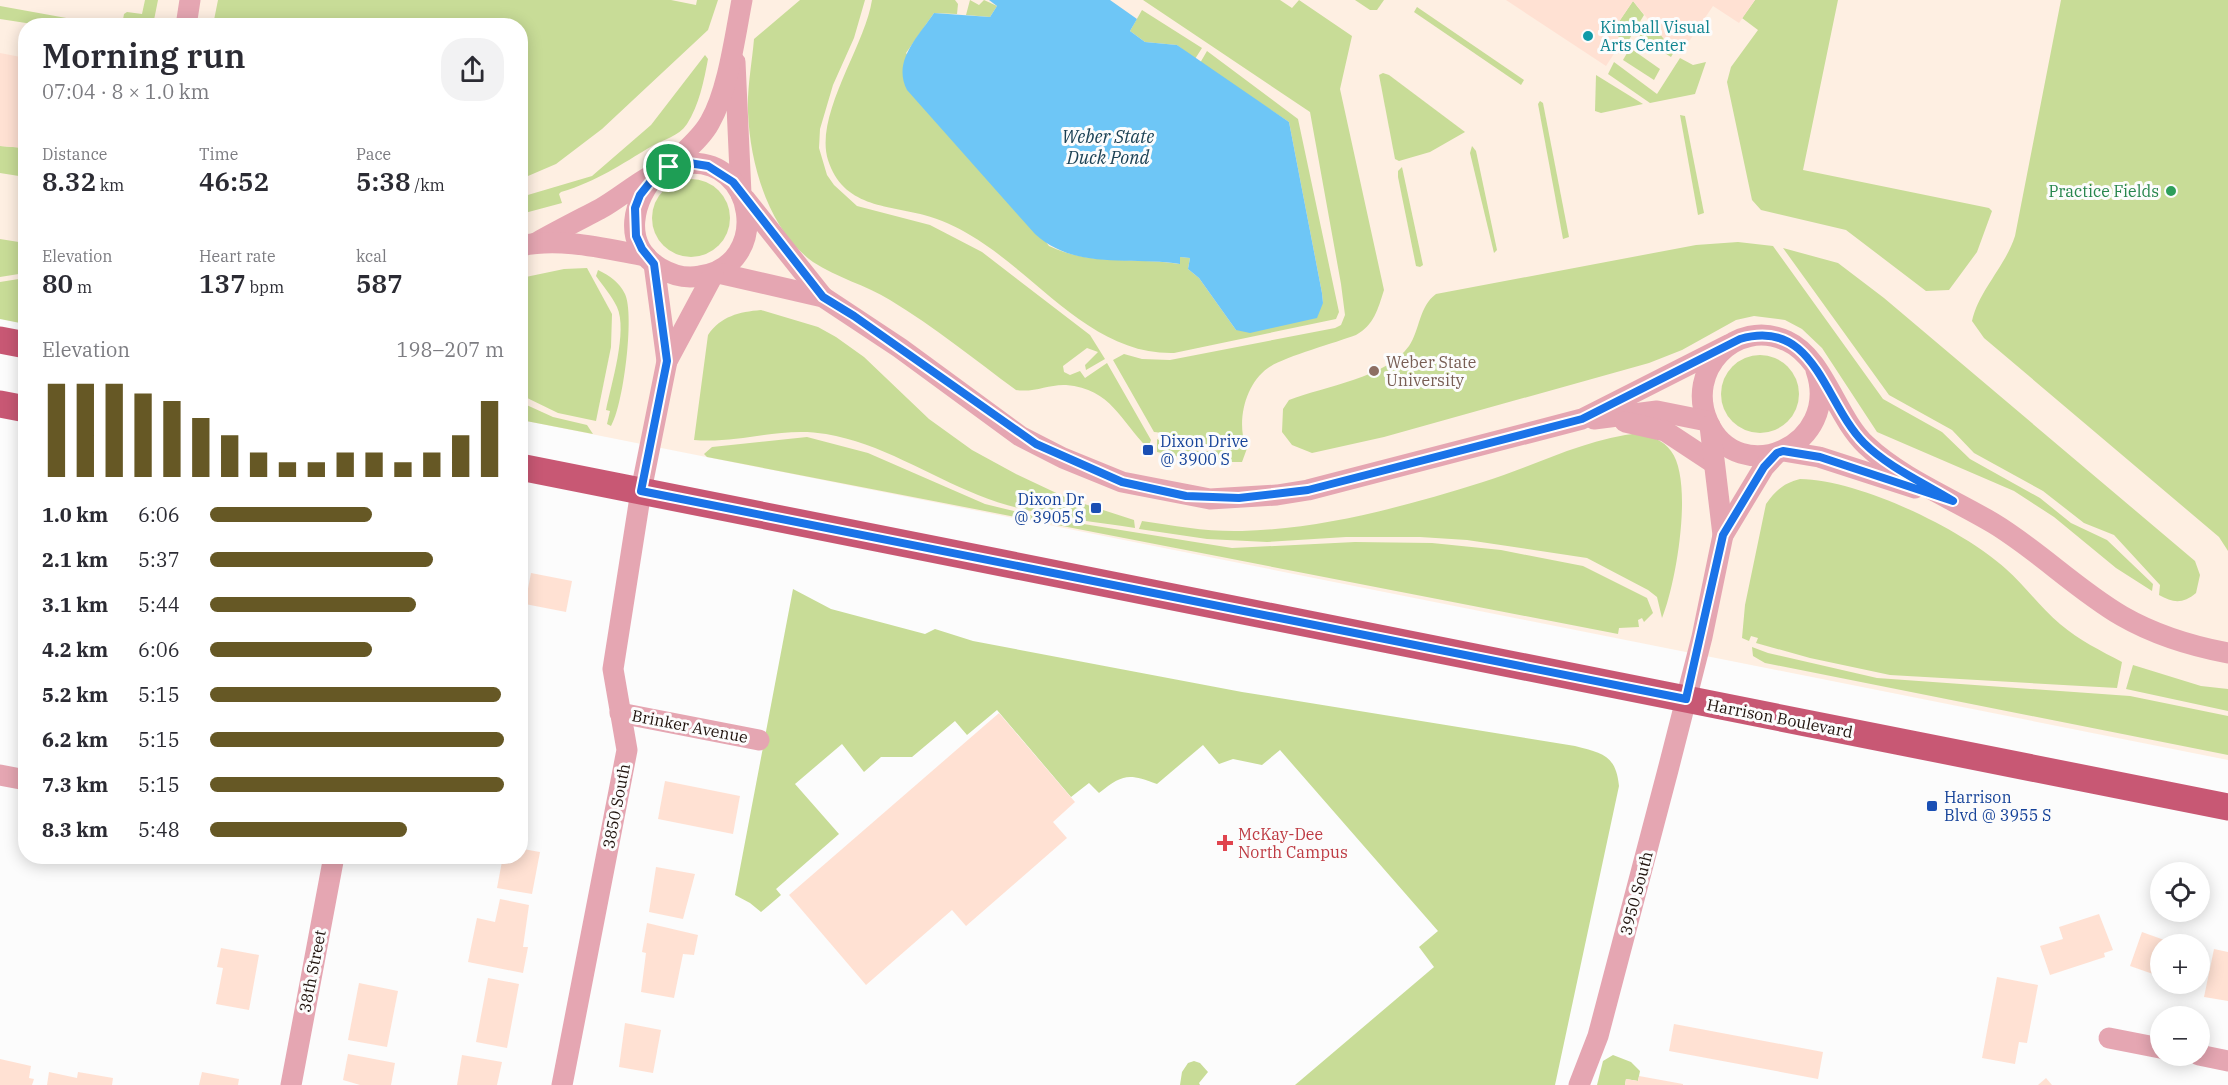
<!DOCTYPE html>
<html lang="en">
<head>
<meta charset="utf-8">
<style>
	body { margin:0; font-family:"IBM Plex Serif",serif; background:#f2f2f3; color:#2b2b33; height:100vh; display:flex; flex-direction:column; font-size:22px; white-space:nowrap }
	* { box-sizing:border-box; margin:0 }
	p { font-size:20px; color:#7c7c81 }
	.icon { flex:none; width:33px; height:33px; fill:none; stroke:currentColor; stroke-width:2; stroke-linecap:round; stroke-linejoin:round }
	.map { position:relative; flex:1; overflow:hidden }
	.side { position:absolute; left:18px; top:18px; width:510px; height:846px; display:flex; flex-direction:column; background:#fff; border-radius:24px; box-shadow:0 3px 15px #0003 }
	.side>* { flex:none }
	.controls { position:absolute; left:2150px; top:862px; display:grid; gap:12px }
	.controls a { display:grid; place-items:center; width:60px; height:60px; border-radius:50%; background:#fff; box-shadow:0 3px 15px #0003; font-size:30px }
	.pin { position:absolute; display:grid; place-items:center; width:51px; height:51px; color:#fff; margin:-26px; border:3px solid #fff; border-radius:50%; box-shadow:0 2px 6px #0007 }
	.round { display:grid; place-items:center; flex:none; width:63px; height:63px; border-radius:24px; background:#f2f2f3 }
	.summary { display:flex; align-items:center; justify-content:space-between; height:102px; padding:0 24px }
	h1 { font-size:33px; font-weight:600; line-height:45px }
	.metrics { display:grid; grid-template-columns:repeat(3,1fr); gap:9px; height:102px; padding:6px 24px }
	.metrics div { display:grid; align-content:center }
	.metrics b { font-size:26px; font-weight:600 }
	.metrics small { font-size:16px; font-weight:400 }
	.metrics p { font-size:16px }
	.chart { height:168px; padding:12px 24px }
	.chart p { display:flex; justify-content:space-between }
	.chart svg { width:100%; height:108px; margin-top:6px; stroke:#665825; stroke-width:6 }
	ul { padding:0 24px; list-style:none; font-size:20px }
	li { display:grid; grid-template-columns:96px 72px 1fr; align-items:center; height:45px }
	li i { height:15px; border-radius:8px; background:#665825 }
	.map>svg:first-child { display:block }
</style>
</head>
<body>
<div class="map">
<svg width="2228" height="1085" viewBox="0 0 2228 1085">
	<rect width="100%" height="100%" fill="#fcfcfc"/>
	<path fill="#feefe2" d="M0,0h2228v760l-1707,-340 -1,-394h-494l-1,297 -25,-5z"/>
	<g fill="#c8dc97">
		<path d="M145,0h13l-5,25h-31l2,-11 3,-2 15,2z"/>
		<path d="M218,0h453l25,5 1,-5h21l-10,30 -106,99 -46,35 -35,15 -1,-153 -307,-1z"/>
		<path d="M800,0h65l-11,38 -21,47 -13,44 -1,19 8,27 7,10 23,21 73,19 52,27 108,83 15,24 -19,11 -1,-5 13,-13 -11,-4 -24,18 1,6 6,3 10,-4 5,7 22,-15 44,77 -3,8c-28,-27 -36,-59 -82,-63 -17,-1 -32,8 -50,5 -41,-30 -81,-63 -126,-90 -24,-15 -53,-22 -77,-38 -45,-33 -63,-98 -65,-150 -1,-24 4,-49 6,-73z"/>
		<path d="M872,0h83l3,4 -1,10 -23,-1 -28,40 143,193c42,20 86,11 130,18l1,-7 10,1 -2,11 11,9 37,52 87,-27 -1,-10 -33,-171 -89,-59 7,-12 91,68 41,193 -3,7 -162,34c-83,2 -137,-79 -204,-118 -13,-8 -30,-16 -46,-20 -38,-10 -81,-8 -96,-55 -14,-45 37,-114 44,-160z"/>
		<path d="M970,0l9,5 5,-5 13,6 -7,11 -24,-2z"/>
		<path d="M1143,0h137l12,8 7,-8 53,36 -12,53 44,201c-6,19 -10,35 -28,45 -21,8 -73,22 -88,33 -20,14 -29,44 -25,68 -20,13 -48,11 -71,3 -7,-2 -10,-7 -18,-7l-41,-72 11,-6 18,5 28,1 165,-32 6,-3 4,-10 -4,-31 -31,-172z"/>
		<path d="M1355,0h29l-7,10h-7z"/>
		<path d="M1755,0h83l-35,170 186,38 3,3 -15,41 -28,38 -23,1 -80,-61 -85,-20 -9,-10 -25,-118 4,-15 27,-37 -16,-12z"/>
		<path d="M2061,0h167v551l-9,-14 -235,-199 -12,-17c7,-31 33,-54 43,-85z"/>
		<path d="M1633,1l11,14 -17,28 -15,-11z"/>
		<path d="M0,6l105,19h-66l-39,-6z"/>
		<path d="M1417,7l107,73 -3,5 -107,-73z"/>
		<path d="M1142,10l60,38 -7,11 -18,-14 -32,-3 -15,-11z"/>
		<path d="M1649,20l15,19 14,6 -7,12 -32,-20z"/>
		<path d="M1630,48l30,21 -6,11 -31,-20z"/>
		<path d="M705,55l3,4c-4,22 -9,46 -21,65 -9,13 -23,15 -35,22 -32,19 -54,35 -91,46l-2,2 3,9 -41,11v-17l71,-21 59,-51z"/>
		<path d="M1680,58l13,7 13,-3 -11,32 -45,9 -42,-29 6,-12 43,32z"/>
		<path d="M1383,73l6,2 76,57 -35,20 -31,9 -4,-2 -16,-84z"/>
		<path d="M1596,75l47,29 -42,9 -6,-2z"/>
		<path d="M1540,101l3,2 26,134 -6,2 -25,-135z"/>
		<path d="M1680,115l5,1 19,97 -6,2z"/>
		<path d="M0,146l25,2v29l-25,-4z"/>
		<path d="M1472,146l4,5 21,99 -3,3 -24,-100z"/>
		<path d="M1402,167l21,98 -3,2 -4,-1 -18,-89v-6z"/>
		<circle cx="691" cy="218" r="39"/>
		<path d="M0,239l25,4v30l-25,4z"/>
		<path d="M1738,242l35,4 110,153 59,33 28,27 70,39 31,25 36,17 46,44 -1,7 -36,-23 -62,-51 -40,-26 -137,-59 -55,-84 -20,-19 -17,-9 -31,-4 -18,4 -54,30 -33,13 -265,74 -72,16 -20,-8 -10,-13 1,-23 6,-9c36,-14 97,-22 120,-54 11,-16 10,-40 27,-52l260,-49z"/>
		<path d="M1783,248l55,15 46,35 311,263 5,14 -4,18c-13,11 -23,10 -37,2l1,-10 -46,-50 -30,-12 -41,-32 -69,-38 -22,-23 -63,-35z"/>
		<path d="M587,268l25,46 -1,33 -15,74 -38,-8 -37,-18v-117l43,-9z"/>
		<path d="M598,270c12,6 21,12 27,24 10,21 -2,113 -14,132l-4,-2 3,-13 -4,-1c5,-25 22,-79 11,-103 -5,-11 -14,-21 -21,-31z"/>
		<path d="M25,278v46l-25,-5v-37z"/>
		<path d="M761,310l57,17 18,10 28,20 65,62 43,31 44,24 53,25 65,21 1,8c-52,-8 -108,-13 -157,-33 -50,-20 -98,-52 -152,-61 -45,-8 -87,10 -132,6l14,-105c13,-19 31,-23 53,-25z"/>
		<circle cx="1760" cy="394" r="39"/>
		<path d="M520,402l33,15 34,8 6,9 -72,-14z"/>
		<path d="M1640,433c12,4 23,7 31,18 23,30 5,133 -9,167l-5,-21 -9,-7 -61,-32 -120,-18 -47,-3h-74l-79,5 -60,-3 -68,-10 3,-8c34,5 66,11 100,10 82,-2 164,-25 241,-49 52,-16 103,-44 157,-49z"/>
		<path d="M807,437l61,16 117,51 49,12 198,32 123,-6 77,1 69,7 82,16 64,32 6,15 -9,9 -2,-4 -4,2 1,7 -20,1 -1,6 -911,-177 -3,-3 8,-7z"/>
		<path d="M1157,439c29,16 60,15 92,4l-7,19h-39l-46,-10z"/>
		<path d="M1800,479c60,1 162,50 206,90 19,17 35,39 54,55 19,16 41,27 62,38l-5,26 -227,-13 -80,-17 -54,-15 2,-5 -7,-2 -2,5 -7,-3 3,-33 21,-101c10,-14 18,-21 34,-25z"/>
		<path d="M793,589l38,20 94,25 10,-5 38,12 269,51 333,54c27,7 41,9 44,40l-64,299h-260l139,-118 -15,-20 19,-16 -158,-181 -18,15 -29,-6 -14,5 -16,-19 -46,39c-29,-11 -34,-10 -58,9l-10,-10 -18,14 -74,-87 -30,25 -12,-14 -43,36h-31l-17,15 -22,-28 -47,40 44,50 -63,55 5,6 -20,17 -11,-9 -15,-8z"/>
		<path d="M1752,647l16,6 109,25 253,18 98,20v39l-463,-92 -12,-7z"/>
		<path d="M2133,665l68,21 27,3v22l-102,-22z"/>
		<path d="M1613,1055l18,7 9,9 -2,10 -12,-2 -1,6h-28l6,-24z"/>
		<path d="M1194,1061l6,2 8,9 -9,11 1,2h-20l2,-13 6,-9z"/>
	</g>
	<path fill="#6ec6f6" d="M989,0h121l27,19 -7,12 15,11 32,3 112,77 33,171 1,10 -6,15 -67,15 -14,-3 -37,-52 -11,-9 2,-11 -10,-1v7c-50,-8 -104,7 -145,-30l-128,-144c-15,-29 11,-53 27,-77l56,4 7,-11z"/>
	<g fill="#ffe1d3">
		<path d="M1506,0h249l-16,23 -26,-17 -23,34 -12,5 -14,-6 -31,-38 -21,31 11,8 -17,26z"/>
		<path d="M0,53l26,5v90l-26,-2z"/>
		<path d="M531,573l41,8 -6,31 -41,-8z"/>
		<path d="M999,713l76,89 -22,20 14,16 -101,88 -14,-16 -86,75 -77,-90z"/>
		<path d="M665,781l75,15 -7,38 -75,-15z"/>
		<path d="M520,832l6,1 -3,16 17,3 -8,42 -35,-6 6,-32h17z"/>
		<path d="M656,867l39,7 -12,45 -34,-7z"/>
		<path d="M500,899l29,6 -6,42h5l-5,26 -55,-11 9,-44 18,4z"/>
		<path d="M2099,914l14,36 -9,3 1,4 -55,18 -10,-29 23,-7 -4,-12z"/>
		<path d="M647,923l51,12 -4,20 -11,-1 -9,44 -33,-6 5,-39 -4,-1z"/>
		<path d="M2142,932l25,9 -2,4h-5v28l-5,-2 -2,3 -23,-8z"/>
		<path d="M221,948l38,7 -10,55 -33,-6 7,-36 -6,-1z"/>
		<path d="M2214,949l14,3v49l-24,-4z"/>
		<path d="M1997,977l41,8 -11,58 -8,-1 -4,22 -33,-6z"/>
		<path d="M488,978l31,6 -12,64 -31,-6z"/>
		<path d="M359,983l39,8 -11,56 -39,-7z"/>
		<path d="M625,1023l36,7 -8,43 -34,-6z"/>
		<path d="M1674,1024l149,28 -5,27 -149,-28z"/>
		<path d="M348,1054l47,9 -4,22h-31l-17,-5z"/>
		<path d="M462,1055l40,7 -5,23h-40z"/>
		<path d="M0,1059l31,7 -2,12 5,1 -2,6h-32z"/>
		<path d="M49,1072l28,6 1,-6 35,6 -1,7h-65z"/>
		<path d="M202,1072l37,7 -1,6h-39z"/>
		<path d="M1639,1076l44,8v1h-58l1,-6 12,2z"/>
		<path d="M2046,1078l6,7h-14z"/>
	</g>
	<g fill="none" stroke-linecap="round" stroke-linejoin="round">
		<g stroke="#e5a6b2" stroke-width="21">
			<path d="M186,26l4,-26"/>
			<path d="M735,62l6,132"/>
			<path d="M669,167c13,-14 32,-28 41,-45 18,-31 25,-86 32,-122"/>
			<path d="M745,199l78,98"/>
			<path d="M536,243c21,-12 43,-23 64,-34 28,-16 52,-41 84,-45 73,-10 88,102 16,112 -14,3 -28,-1 -40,-8 -40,-24 -27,-69 -1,-97"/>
			<path d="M520,246c41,-9 86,3 126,10"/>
			<path d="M654,264l13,97"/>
			<path d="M718,273l105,24 77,51 120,88 43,22 59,24 88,17 67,-4 31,-5 274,-71 146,-74"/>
			<path d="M1816,370c26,76 -78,120 -108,52 -23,-51 27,-105 79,-81 37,17 49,76 79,104 35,33 85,53 127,78 45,27 83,66 129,93 33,19 69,30 106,37"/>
			<path d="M1594,419l63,-8 50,10"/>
			<path d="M1625,422l40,9 47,31"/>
			<path d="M1783,451l36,6 96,31"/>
			<path d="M1723,535l41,-68 13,-14"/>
			<path d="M620,713l139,27"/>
			<path d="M0,775l26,5"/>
			<path d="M2109,1038l51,10"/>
			<path d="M2199,1055l29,6"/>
			<path d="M291,1085l43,-229"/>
			<path d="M562,1085l65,-335 -14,-81 28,-178 26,-130 46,-86"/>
			<path d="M1579,1085l19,-49 70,-266 34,-133 21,-102 -13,-109"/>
		</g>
		<g stroke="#c85874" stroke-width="27">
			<path d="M0,340l26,5"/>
			<path d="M0,404l26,5"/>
			<path d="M520,467l1708,340"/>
		</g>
	</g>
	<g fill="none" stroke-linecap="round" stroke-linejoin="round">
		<g stroke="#fff" stroke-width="12">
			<path id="route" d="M689,163l19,3 25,16 90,115 31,19 182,128 86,38 64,14 53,2 69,-8 274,-71 158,-80c75,-22 84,64 124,104 24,24 60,40 89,58l-133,-44 -37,-6 -6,2 -13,14 -41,68 -37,164 -1045,-208 26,-130 -13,-97 -12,-15 -6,-13 -1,-28 5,-13 19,-24z"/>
		</g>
		<use href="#route" stroke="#1a73e8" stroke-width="8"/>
	</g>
	<circle fill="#0f9aa8" stroke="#fcfcfc" stroke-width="2" cx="1588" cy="36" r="6"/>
	<circle fill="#2e9e5b" stroke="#fcfcfc" stroke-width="2" cx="2171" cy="191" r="6"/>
	<circle fill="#8d6e63" stroke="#fcfcfc" stroke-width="2" cx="1374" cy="371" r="6"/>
	<g fill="#1a4fb4" stroke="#fcfcfc" stroke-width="2">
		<rect x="1142" y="444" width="12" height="12" rx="3"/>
		<rect x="1090" y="502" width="12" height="12" rx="3"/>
		<rect x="1926" y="800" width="12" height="12" rx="3"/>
	</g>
	<path fill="#e0444e" stroke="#fcfcfc" stroke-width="2" d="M1222 834h6v6h6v6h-6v6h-6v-6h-6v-6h6z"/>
	<g text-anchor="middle" stroke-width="6" stroke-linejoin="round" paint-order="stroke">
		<g font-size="16" fill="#0d838f" stroke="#fcfcfc" text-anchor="start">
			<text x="1600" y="33">Kimball Visual<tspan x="1600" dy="18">Arts Center</tspan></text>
		</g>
		<g font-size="16" fill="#27864d" stroke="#fcfcfc" text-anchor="end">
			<text x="2159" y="197">Practice Fields</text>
		</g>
		<g font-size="16" fill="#785e54" stroke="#fcfcfc" text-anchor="start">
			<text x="1386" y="368">Weber State<tspan x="1386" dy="18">University</tspan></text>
		</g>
		<g font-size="16" fill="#164399" stroke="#fcfcfc" text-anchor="start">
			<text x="1160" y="447">Dixon Drive<tspan x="1160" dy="18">@ 3900 S</tspan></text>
			<text x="1084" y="505" text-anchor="end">Dixon Dr<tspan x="1084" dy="18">@ 3905 S</tspan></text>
			<text x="1944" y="803">Harrison<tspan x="1944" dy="18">Blvd @ 3955 S</tspan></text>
		</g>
		<g font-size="16" fill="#1f120c" stroke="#fcfcfc">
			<text transform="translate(1780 718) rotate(11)" y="6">Harrison Boulevard</text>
			<text transform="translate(690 726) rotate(11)" y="6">Brinker Avenue</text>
			<text transform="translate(616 806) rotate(-79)" y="6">3850 South</text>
			<text transform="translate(1636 893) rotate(-75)" y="6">3950 South</text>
			<text transform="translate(312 971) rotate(-79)" y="6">38th Street</text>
		</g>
		<g font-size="16" fill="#be3a42" stroke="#fcfcfc" text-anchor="start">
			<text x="1238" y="840">McKay-Dee<tspan x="1238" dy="18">North Campus</tspan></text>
		</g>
		<g font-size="18" font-style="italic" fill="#1a4054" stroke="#fcfcfc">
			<text x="1108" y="143">Weber State<tspan x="1108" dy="21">Duck Pond</tspan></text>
		</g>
	</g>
</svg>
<div class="controls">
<a><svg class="icon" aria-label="locate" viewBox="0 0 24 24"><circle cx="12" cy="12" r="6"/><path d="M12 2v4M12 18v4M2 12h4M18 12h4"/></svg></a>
<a>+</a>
<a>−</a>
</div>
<div class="pin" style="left:669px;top:167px;background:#1e9e55"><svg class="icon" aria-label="arrive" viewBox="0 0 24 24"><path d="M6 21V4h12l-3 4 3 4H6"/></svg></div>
<section class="side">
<div class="summary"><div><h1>Morning run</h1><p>07:04 · 8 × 1.0 km</p></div><a class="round"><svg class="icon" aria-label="share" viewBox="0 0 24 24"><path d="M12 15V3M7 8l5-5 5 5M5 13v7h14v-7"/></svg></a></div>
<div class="metrics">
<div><p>Distance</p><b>8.32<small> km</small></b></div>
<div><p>Time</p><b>46:52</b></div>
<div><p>Pace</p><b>5:38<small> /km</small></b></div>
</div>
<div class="metrics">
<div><p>Elevation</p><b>80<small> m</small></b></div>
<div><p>Heart rate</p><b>137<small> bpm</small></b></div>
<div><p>kcal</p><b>587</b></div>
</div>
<div class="chart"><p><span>Elevation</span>198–207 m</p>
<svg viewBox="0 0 160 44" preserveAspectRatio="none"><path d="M5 44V6M15 44V6M25 44V6M35 44V10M45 44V13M55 44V20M65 44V27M75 44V34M85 44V38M95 44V38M105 44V34M115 44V34M125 44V38M135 44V34M145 44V27M155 44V13"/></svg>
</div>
<ul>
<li><b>1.0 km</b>6:06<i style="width:55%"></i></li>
<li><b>2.1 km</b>5:37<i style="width:76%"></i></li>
<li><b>3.1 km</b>5:44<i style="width:70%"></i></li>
<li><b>4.2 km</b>6:06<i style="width:55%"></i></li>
<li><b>5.2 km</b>5:15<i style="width:99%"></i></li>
<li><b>6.2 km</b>5:15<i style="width:100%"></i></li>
<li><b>7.3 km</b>5:15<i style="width:100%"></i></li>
<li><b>8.3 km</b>5:48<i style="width:67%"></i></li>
</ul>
</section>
</div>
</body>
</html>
